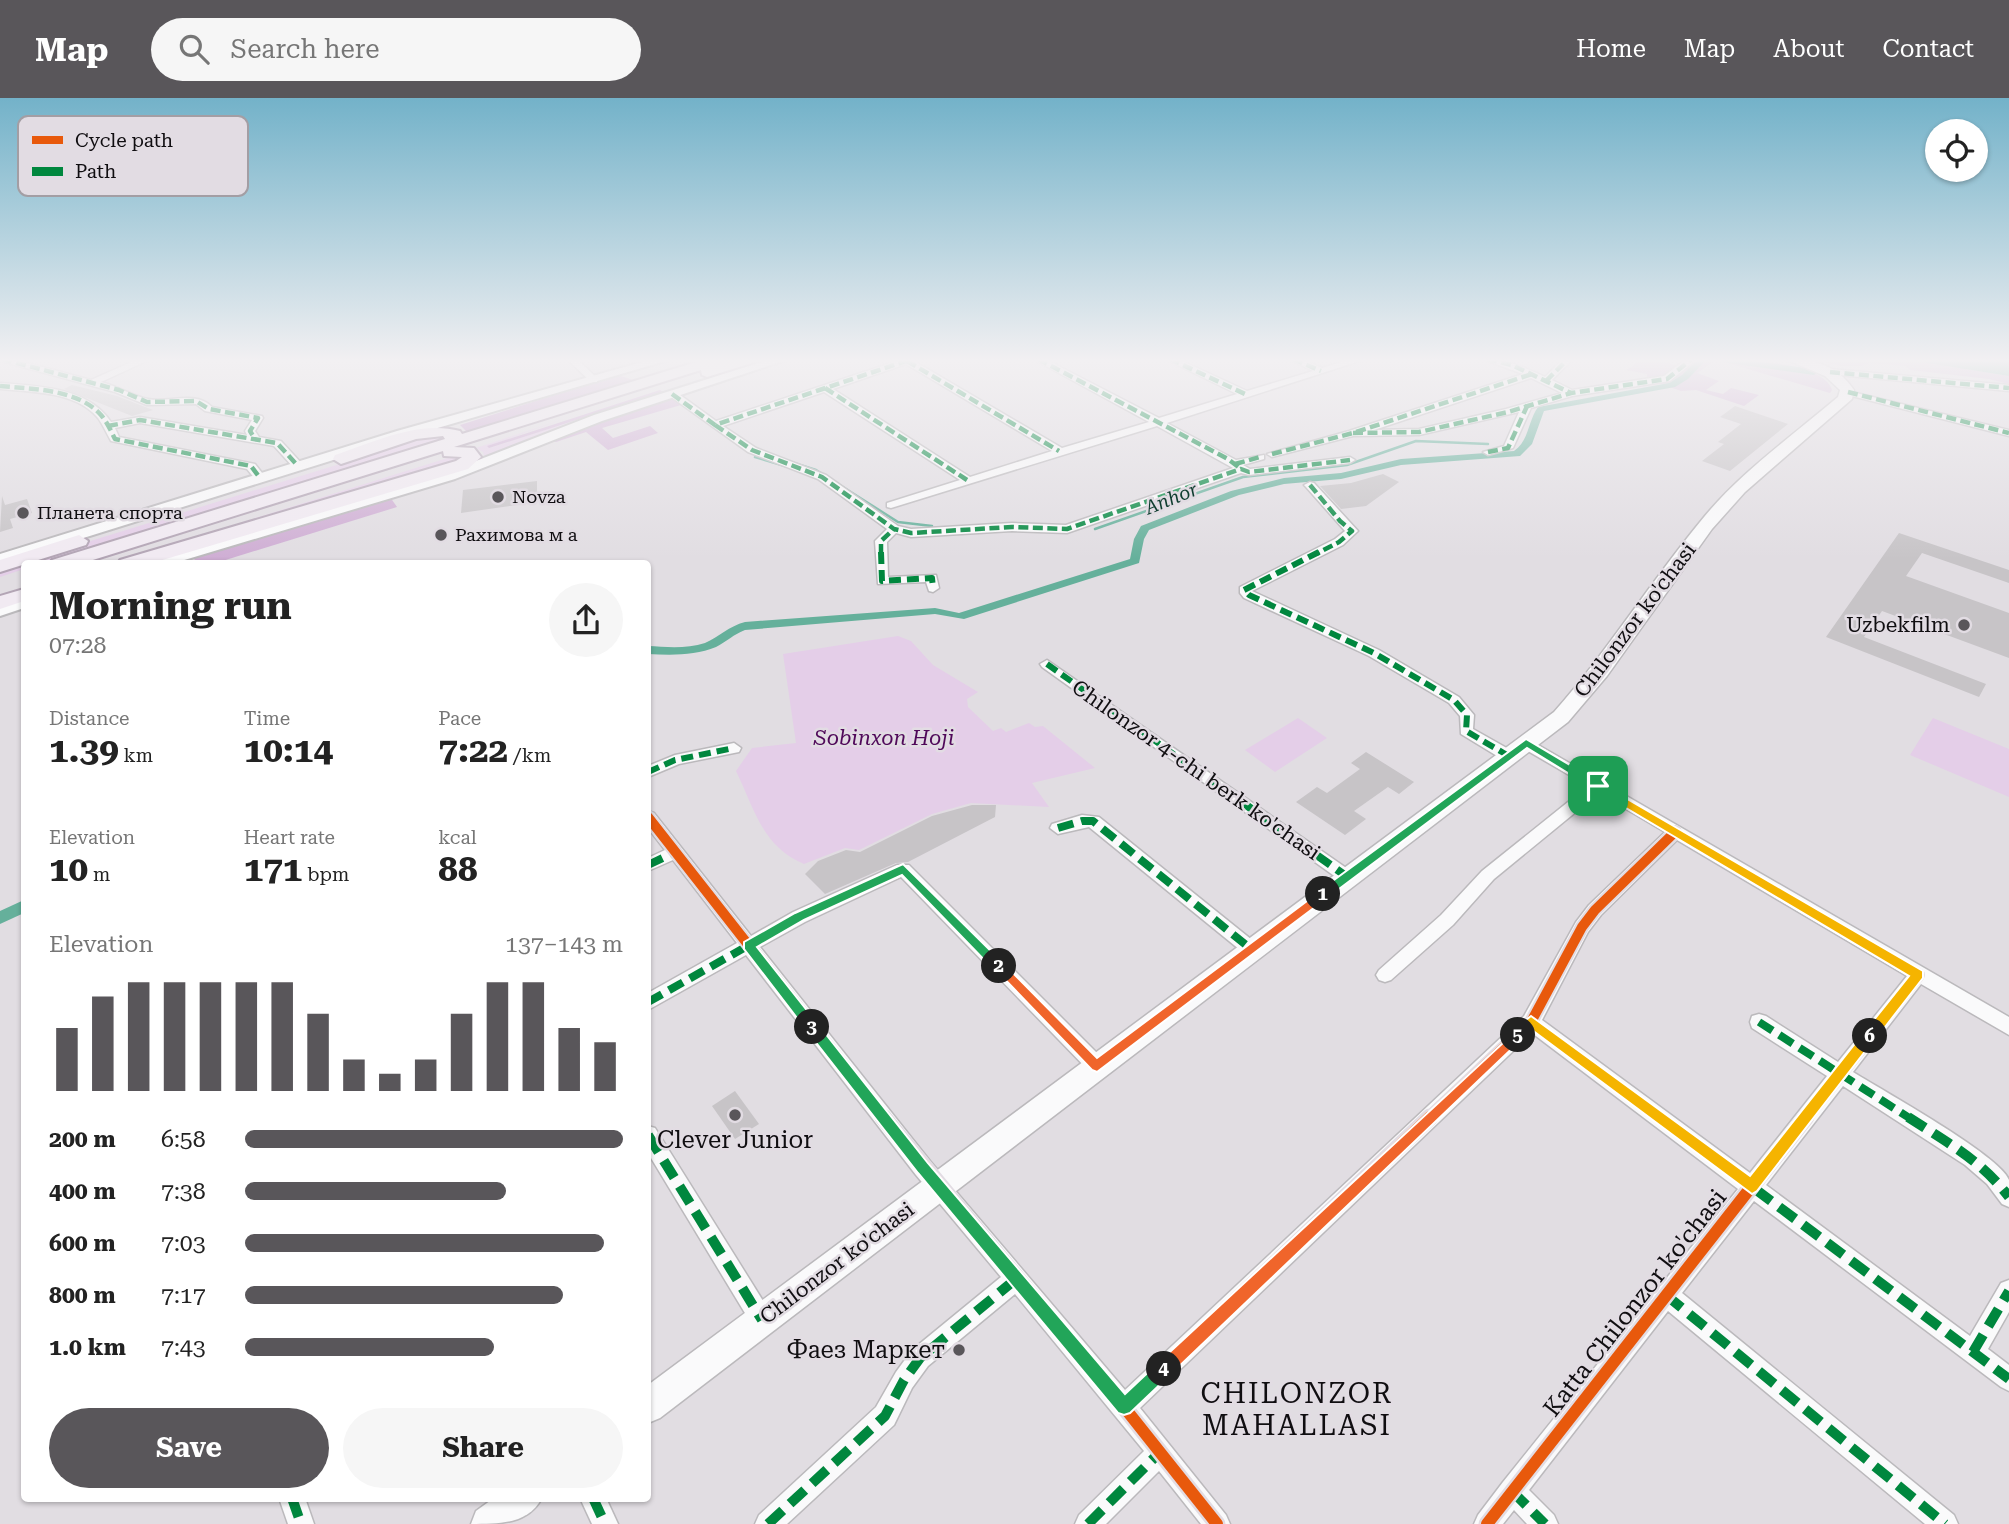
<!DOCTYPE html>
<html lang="en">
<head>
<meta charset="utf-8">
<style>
	body { margin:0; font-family:"Roboto Serif",serif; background:#f6f6f6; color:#222; height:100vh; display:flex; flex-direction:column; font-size:26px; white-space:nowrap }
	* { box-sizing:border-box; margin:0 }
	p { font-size:23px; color:#767676 }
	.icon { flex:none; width:38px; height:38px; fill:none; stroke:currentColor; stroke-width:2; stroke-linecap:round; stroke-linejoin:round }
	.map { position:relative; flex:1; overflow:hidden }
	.side { position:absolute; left:21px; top:462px; width:630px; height:942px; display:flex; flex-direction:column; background:#fff; border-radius:7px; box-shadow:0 2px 5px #0004 }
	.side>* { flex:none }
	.fabs { position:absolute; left:1925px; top:21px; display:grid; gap:14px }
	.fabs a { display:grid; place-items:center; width:63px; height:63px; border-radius:50%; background:#fff; box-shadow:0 2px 5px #0004; font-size:35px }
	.pin { position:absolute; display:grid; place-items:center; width:60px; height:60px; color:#fff; margin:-30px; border-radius:14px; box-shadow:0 4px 10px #0006 }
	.km { position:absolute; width:35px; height:35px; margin:-18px; border-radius:50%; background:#222; color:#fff; font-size:19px; line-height:35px; text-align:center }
	.round { display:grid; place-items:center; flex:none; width:74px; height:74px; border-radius:37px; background:#f6f6f6 }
	.overview { display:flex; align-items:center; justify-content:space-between; height:119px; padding:0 28px }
	h1 { font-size:38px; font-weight:700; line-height:52px }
	.figures { display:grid; grid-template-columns:repeat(3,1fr); gap:10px; height:119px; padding:7px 28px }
	.figures div { display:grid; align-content:center }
	.figures b { font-size:35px; font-weight:700 }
	.figures small { font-size:19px; font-weight:400 }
	.figures p { font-size:19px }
	.chart { height:196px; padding:14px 28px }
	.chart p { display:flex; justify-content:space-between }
	.chart svg { width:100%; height:126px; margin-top:7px; stroke:#59565a; stroke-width:6 }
	.cta { display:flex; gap:14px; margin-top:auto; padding:14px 28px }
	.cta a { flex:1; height:80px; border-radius:42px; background:#59565a; color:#fff; font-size:28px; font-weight:700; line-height:80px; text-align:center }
	.cta a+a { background:#f6f6f6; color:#222 }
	ul { padding:0 28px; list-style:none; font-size:23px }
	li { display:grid; grid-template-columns:112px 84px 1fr; align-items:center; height:52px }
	li i { height:18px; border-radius:9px; background:#59565a }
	header { display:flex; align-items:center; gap:42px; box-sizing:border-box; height:98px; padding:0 35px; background:#59565a; color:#fff }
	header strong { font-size:33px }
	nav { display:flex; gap:38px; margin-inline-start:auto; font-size:24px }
	.search { width:490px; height:63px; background:#f6f6f6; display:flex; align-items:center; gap:18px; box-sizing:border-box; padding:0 24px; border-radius:38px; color:#767676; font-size:26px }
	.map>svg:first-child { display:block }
</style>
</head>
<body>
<header>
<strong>Map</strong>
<div class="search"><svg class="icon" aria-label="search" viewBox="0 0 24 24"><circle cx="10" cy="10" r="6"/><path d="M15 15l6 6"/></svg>Search here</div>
<nav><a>Home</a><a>Map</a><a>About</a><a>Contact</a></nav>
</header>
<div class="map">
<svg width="2009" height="1426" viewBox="0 0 2009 1426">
	<rect width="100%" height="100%" fill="#e1dde2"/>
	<g fill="#e4cee8">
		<path d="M564,321l-76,27 2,2 82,-27 -87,38 -2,-7 -7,-4z"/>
		<path d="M440,335l5,4 -402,126 -19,1v5l-24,8v-8z"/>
		<path d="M454,358l11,1 -3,5 -353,102z"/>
		<path d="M898,538l13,5 22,24 45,27 -11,7 1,8 25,24 8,-3 5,4 23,-9 6,4 8,-1 52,42 -63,15 17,24 -78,-4 -39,11 -73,36 -14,-2 -41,16c-42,-18 -49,-54 -68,-93l16,-23 44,-5 -13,-89z"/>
		<path d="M1298,620l29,20 -52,34 -30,-22z"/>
		<path d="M1933,620l76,31v48l-99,-42z"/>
	</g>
	<g fill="#cfaed4">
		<path d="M1637,261h14l33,8 4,-8c30,0 134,-2 144,31l-2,3 -106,-31h-11l-16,11 22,8 -13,9 17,4 8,-6 28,7 -15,11 -48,-16 -15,1 -34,-12v-5l-21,-4 7,-4z"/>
		<path d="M1809,261h93l107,17v8l-20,-5 -79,-9 -4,-4 -37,-3 -8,3h-19z"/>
		<path d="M618,277l15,5 -166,52 -7,-7z"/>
		<path d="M660,292l3,2 -174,56 -2,-2z"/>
		<path d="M672,300l9,7 -79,23 11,10 37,-12 8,7 -50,17 -22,-18 -30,10 -5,-2z"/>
		<path d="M390,399l7,10 -181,56h-21l-1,-7z"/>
	</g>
	<path fill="#65b09b" d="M1902,261l107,2v15z"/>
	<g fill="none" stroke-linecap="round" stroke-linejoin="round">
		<g stroke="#65b09b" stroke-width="2.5">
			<path d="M755,359l30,9 9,-3 22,7 82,52 34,4"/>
			<path d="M1095,431l148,-52 104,-12 69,-24 72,3"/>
		</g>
		<g fill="#65b09b" fill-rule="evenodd">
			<path d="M1698,261h9l-19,20 -13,8 -131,24 -12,33 -12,12 -119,9 -60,14 -57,5 -45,11 -90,35 -5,9 -5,24 -175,56 -29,-5 -190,16c-11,4 -19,12 -29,17 -21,9 -46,8 -68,7v-8c18,1 39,3 57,-3 14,-6 24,-17 40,-21l190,-14 24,5 171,-54 4,-20 7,-13 90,-35 53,-13 57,-5 60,-14 113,-8c15,-10 14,-30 24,-44l131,-24 13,-8z"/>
			<path d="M1718,261h22l74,10 4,3 -4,3 -92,-13z"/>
			<path d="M24,802v13l-24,11v-13z"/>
		</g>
	</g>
	<g fill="#c7c4c7">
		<path d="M72,287l45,11 36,14 -21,6 -68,-27z"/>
		<path d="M1735,308l53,18 -58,47 -28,-10 22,-17 -6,-2 23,-18 -21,-7z"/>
		<path d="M1383,376l16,8 -33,24 -25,3 -21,-23 31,-3z"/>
		<path d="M537,383v21l-76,11 2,-23z"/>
		<path d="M2,398l3,9 22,-6 5,14 -22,6 3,9 -13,4z"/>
		<path d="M1899,435l110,37v13l-87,-30 -16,23 103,37v45l-127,-47 -18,26 122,47 -7,13 -153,-60z"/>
		<path d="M1366,654l48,30 -15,12 -11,-7 -34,24 12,8 -21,16 -49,-33 21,-15 10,6 33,-24 -9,-6z"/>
		<path d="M972,707h24l-1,12 -87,45 -12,1 -71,31 -20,-20 13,-13 28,-11 14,2 72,-36z"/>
		<path d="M735,993l24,33 -24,15 -23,-33z"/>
	</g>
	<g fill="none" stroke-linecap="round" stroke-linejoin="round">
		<g stroke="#bbb9bc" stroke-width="3">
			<g id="minor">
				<path d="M0,261h13l78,21 47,-21h13l-50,23c16,4 32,14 47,17 21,4 47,-9 64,8l50,9 1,2 -8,13 4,6 22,4 23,25 -10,2 -20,-22 -134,-23 -25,5 4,9 136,27 11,14 -10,2 -9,-11 -136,-28c-4,-7 -8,-16 -13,-23 -22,-27 -67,-26 -98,-29v-6c38,3 88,4 111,39l29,-5 107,18 -2,-4 7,-11 -47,-9 -9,-7 -49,1 -32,-13 -115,-31z"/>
				<path d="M567,261h10l20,19v4h-6z"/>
				<path d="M903,261h14l-3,2 148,87 87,-26 -116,-63h12l114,59 78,-24 -72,-35h13l69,32 66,-20 -25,-12h13l21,9 29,-9h15l-199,64 69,37 28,-5v4l-21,6 7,4 100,-12 5,3 -5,3 -101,12 -8,-2 -174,60 -55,-2 -101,6 -15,-4 -9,9 1,35 48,-2 3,13 -6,4 -4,-1 -3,-9 -48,2 -3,-43 12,-12 -69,-50 -70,-27 -81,-58 9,-2 40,29zM906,266l146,87 -82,26 -137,-88zM824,294l136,88 -73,23v4l4,1 266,-82 76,42 -167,57 -54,-2 -101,6 -13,-3 -72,-51 -70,-27 -33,-22z"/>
				<path d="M1482,261c24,0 42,8 63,18l18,-18h10l-21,21 20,10 92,-14 22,-17h11l-27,22 -98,15 -41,12 -18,40 -25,7 -5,-3 21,-6 15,-34 -100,23 -66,1 -81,21 -5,-3 82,-23 174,-57zM1531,280l31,15 -56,16 -87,20 -45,1z"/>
				<path d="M1830,271l179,16v6l-182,-17 -2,-2z"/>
				<path d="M1844,292l165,40v6l-165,-42z"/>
				<path d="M1310,384l4,1 44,48 -15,14 -91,46 127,59 80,47 15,18 -1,14 39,22 2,4 -2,4h-10l-41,-25 -1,-18 -11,-13 -80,-47 -125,-58 -4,-5v-6l95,-48 10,-8 -39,-44 -2,-2z"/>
				<path d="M1047,562l305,212 2,4 -2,4h-12l-298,-213 -2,-3z"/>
				<path d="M1526,640l483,279v18l-88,-51 -68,88c27,17 148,84 156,108 0,7 0,20 0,27l-7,-3 -15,-20 -22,-19 -122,-79 -77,99 204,151 31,-53 8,-3v32l-21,37 21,16v26l-8,-4 -247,-186 -72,92 272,222 4,9h-33l-257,-213 -139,179 25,25 4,9h-31l-13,-14 -11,14h-29l4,-9 25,-33 235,-293 -206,-156 -392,375 86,107 4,9h-29l-42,-53 -53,53h-31l4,-9 65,-64 -129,-157 -87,72 -16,22 -18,37 -107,99h-32l4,-9 117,-108 20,-35 16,-22 89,-73 -85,-102 -170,-220 -98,55v-17l89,-50 -64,-83 -25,11v-13l17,-8 -17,-22v-17l6,2 97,123 42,-24 104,-47h12l195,195 3,6 -3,6 -7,2 -7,-2 -189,-195 -96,45 -45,25 170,214 195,229 399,-374 52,-94 13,-17 76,-73 -66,-39 -105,86 -41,46 -62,55 -6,2 -6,-2 -3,-5 3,-5 62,-55 41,-44 106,-85 -67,-39 -2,-4 2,-4zM1677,742l230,136 -69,86 -72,-46 -7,-2 -7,2 -2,6 2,6 75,48 -77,97 -208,-153 46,-88 13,-17z"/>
				<path d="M734,645l7,5 -2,4 -60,12 -31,13v-11l27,-11z"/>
				<path d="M1082,717l17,2 158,127 3,5 -3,5 -6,2 -6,-2 -156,-127 -31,7 -8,-6 2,-4z"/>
				<path d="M648,1028l7,2 115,184 3,8 -3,8 -8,3 -8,-3 -106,-175z"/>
				<path d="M279,1400h26l9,26h-26z"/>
				<path d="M580,1400h26l12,26h-26z"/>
			</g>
		</g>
		<g stroke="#bbb9bc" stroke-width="4">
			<g id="tertiary">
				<path d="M653,261h19l-265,78 -407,127v-10l397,-123z"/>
				<path d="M771,261h18l-187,62 -147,58 -284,85h-25l299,-91 149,-58z"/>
				<path d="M24,500v10l-24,8v-10z"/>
			</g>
		</g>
		<g stroke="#bbb9bc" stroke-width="3">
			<g id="secondary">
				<path d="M1785,261c29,0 52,6 69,31l-2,9 -107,93 -33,37 -105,147 -39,46 -908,696 -12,5v-38l906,-673c53,-60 95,-128 146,-190 38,-48 91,-85 138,-125l2,-7 -15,-14z"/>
				<path d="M494,1400h48c-14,26 -41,26 -71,26l5,-13z"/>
			</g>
		</g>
		<g stroke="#b3a5b5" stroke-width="4">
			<g id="primary">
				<path d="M706,261h22l-1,2 30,-2 -2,3 -48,15 -5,-2 -1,-5 -247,77 20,1 7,9 -13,12 -319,95h-31l2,-4 336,-99 6,-4 -18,-1 -1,-5 -363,113h-30l2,-4 393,-121 -2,-3 -27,3 -75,25 -8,-5 2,-4c40,-13 83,-35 125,-24l2,3z"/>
				<path d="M79,437l9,6 -2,4 -86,27v-12z"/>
				<path d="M24,491v12l-24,8v-13z"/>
			</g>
		</g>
		<use href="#minor" fill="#fafafb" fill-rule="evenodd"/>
		<use href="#tertiary" fill="#fafafb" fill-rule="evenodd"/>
		<use href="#secondary" fill="#fafafb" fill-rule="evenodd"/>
		<use href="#primary" fill="#f1eaf2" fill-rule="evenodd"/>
		<g stroke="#00873e" stroke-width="4.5" stroke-dasharray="10 4.5" stroke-linecap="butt">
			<path d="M2,261l117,31 28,12 49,-1 13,8 49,9 -8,13 5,8"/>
			<path d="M1038,261l190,100 13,10"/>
			<path d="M1170,261l75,35"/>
			<path d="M1293,261l28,12"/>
			<path d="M1487,261l25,6 59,28"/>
			<path d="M907,263l152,90"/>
			<path d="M1830,274l179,16"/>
			<path d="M1546,283l22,-22"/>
			<path d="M0,288c32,3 78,3 101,29 6,7 10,16 14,24l136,27 9,12"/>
			<path d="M825,290l142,92"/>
			<path d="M1848,294l161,41"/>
			<path d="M672,296l43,31 197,-66"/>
			<path d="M715,327l37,25 70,27 72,52 17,4 101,-6 55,2 174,-60 8,3 101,-12"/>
			<path d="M108,328l32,-6 137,23 21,23"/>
			<path d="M1353,335l66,-1 89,-20 63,-19 96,-14 25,-20"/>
			<path d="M1488,354l20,-4 20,-44"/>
			<path d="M1272,356l81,-21 179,-59"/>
			<path d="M1235,366l25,-7"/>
			<path d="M1310,387l30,36 12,10 -13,11 -23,12"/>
			<path d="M881,456v-13l13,-12"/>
		</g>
		<g stroke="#00873e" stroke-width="6" stroke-dasharray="12 6" stroke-linecap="butt">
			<path d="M881,454l1,29 50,-3 1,10"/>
			<path d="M1319,454l-75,38 5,5 125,58 80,47 13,15 -1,16 41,24"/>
			<path d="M1047,566l194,138"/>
			<path d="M648,674l27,-12 59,-12"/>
		</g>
		<g stroke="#00873e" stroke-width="8" stroke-dasharray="16 8" stroke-linecap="butt">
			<path d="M1239,702l107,76"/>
			<path d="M1058,730l24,-7h11l158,128"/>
			<path d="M648,767l25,-12"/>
			<path d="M648,904l151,-85 104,-48 194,197"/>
			<path d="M1531,924l130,97"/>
			<path d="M1759,924l152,97"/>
		</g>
		<g stroke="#00873e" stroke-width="10" stroke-dasharray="20 10" stroke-linecap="butt">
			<path d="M1659,1019l350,262"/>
			<path d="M1908,1019c37,24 74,44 101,80"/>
			<path d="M648,1037l114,185"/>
			<path d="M1666,1197l279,229"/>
			<path d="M1973,1254l36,-61"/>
			<path d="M1512,1393l33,33"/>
			<path d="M292,1400l9,26"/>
			<path d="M593,1400l12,26"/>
			<path d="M768,1426l117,-108 19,-36 16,-22 96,-79"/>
			<path d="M1088,1426l72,-72"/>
		</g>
		<g stroke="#e2dce3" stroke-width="14">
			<g id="cycleway-far1">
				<path d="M648,719l237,302"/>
				<path d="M1428,1021l103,-97 51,-95 13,-17 80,-78"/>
				<path d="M1805,1021l113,-144"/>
			</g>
		</g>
		<g stroke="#e2dce3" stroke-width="17">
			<g id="cycleway">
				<path d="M883,1019l241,290 93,117"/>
				<path d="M1124,1309l306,-290"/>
				<path d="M1487,1426l319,-407"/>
			</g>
		</g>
		<use href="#cycleway-far1" stroke="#e8590c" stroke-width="10"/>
		<use href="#cycleway" stroke="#e8590c" stroke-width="12"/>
	</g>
	<linearGradient id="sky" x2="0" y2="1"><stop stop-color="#73b2c9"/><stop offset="0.57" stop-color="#f2f0f2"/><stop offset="1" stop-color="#f2f0f2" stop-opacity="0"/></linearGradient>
	<rect width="2009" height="461" fill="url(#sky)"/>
	<path fill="#22a559" stroke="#fff" stroke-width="2" d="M1526,641l76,45v5h-8l-67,-41 -200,150h-8v-7z"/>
	<path fill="#f0652b" stroke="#fff" stroke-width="2" d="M1323,791l4,2v7l-230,174 -5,-2 -100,-104 2,-3h9l94,95z"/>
	<path fill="#22a559" stroke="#fff" stroke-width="2" d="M903,766l100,99v7h-9l-92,-95 -98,45 -47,27 60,76v8h-10l-63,-82v-7l51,-29z"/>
	<path fill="#22a559" stroke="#fff" stroke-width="2" d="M812,923l5,2 111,140 197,231 33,-31 6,-2 6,2 2,6 -2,6 -40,38 -6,2 -6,-2 -200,-240 -111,-142v-8z"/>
	<path fill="#f0652b" stroke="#fff" stroke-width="2" d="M1518,931l4,1v9l-352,336 -6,3 -6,-3 -3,-6 3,-6z"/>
	<path fill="#f5b400" stroke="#fff" stroke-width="2" d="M1531,918l219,160 115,-145h10l2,5 -120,155 -5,3 -220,-164 -10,9h-9v-9z"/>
	<path fill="#f5b400" stroke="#fff" stroke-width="2" d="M1598,684l325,189v7l-48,62h-10v-9l44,-55 -315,-187v-5z"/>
	<g fill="#59565a" stroke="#e2dce3" stroke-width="2.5">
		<circle cx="498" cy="399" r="7"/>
		<circle cx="23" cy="415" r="7"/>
		<circle cx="441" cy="437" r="7"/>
		<circle cx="1964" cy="527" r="7"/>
		<circle cx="735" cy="1017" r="7"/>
		<circle cx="959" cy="1252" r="7"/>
	</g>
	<g text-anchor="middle" stroke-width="5" stroke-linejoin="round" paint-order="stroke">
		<g font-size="18" fill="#100e11" stroke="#e2dce3" text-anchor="start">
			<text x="512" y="405">Novza</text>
			<text x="37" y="421">Планета спорта</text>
			<text x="455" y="443">Рахимова м а</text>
		</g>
		<g font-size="19" font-style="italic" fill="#0f3d2f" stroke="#e2dce3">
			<text transform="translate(1171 400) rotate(-22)" y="7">Anhor</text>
		</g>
		<g font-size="21" fill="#100e11" stroke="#e2dce3">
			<text transform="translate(1635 522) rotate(-53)" y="7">Chilonzor ko'chasi</text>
			<text transform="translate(1196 672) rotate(35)" y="7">Chilonzor 4-chi berk ko'chasi</text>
			<text transform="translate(837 1165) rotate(-37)" y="7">Chilonzor ko'chasi</text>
		</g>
		<g font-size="21" fill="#100e11" stroke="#e2dce3" text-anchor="end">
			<text x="1950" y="534">Uzbekfilm</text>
		</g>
		<g font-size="21" font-style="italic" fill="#50095a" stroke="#e2dce3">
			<text x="884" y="647">Sobinxon Hoji</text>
		</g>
		<g font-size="24" fill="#100e11" stroke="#e2dce3">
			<text x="735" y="1050">Clever Junior</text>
			<text x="945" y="1260" text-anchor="end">Фаез Маркет</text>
		</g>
		<g font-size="24" fill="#100e11" stroke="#e2dce3">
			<text transform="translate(1635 1205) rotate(-52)" y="8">Katta Chilonzor ko'chasi</text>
		</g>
		<g font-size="28" letter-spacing="2" fill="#100e11" stroke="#e2dce3">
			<text x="1297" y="1305">CHILONZOR<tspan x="1297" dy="32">MAHALLASI</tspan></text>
		</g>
	</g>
	<rect x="18" y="18" width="230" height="80" rx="10" fill="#e2dce3" stroke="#a39ea4" stroke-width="2"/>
	<rect x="32" y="38" width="31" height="8" fill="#e8590c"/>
	<rect x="32" y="69" width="31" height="9" fill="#00873e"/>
	<g font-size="19" fill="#100e11">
		<text x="75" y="49">Cycle path</text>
		<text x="75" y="80">Path</text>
	</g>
</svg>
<div class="fabs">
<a><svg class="icon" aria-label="locate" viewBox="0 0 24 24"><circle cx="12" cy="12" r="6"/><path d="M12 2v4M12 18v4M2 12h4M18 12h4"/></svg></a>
</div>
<div class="pin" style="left:1598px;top:688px;background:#1e9e55"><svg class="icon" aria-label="arrive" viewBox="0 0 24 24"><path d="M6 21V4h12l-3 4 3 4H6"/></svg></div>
<b class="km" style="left:1323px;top:796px">1</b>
<b class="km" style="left:999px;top:868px">2</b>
<b class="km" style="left:812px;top:929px">3</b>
<b class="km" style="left:1164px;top:1271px">4</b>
<b class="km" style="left:1518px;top:937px">5</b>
<b class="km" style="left:1870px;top:938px">6</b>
<section class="side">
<div class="overview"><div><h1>Morning run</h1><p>07:28</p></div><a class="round"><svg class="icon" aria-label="share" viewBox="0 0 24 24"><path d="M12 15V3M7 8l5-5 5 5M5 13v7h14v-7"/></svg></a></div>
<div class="figures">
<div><p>Distance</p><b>1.39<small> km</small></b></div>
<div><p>Time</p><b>10:14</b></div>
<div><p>Pace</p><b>7:22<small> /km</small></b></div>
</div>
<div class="figures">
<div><p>Elevation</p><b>10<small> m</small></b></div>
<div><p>Heart rate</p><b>171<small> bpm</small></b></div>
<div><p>kcal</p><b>88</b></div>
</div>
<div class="chart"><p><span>Elevation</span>137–143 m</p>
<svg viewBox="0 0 160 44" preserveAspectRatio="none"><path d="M5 44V22M15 44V11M25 44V6M35 44V6M45 44V6M55 44V6M65 44V6M75 44V17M85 44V33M95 44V38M105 44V33M115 44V17M125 44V6M135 44V6M145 44V22M155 44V27"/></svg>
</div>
<ul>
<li><b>200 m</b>6:58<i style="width:100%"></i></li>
<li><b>400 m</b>7:38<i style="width:69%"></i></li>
<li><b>600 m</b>7:03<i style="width:95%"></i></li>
<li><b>800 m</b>7:17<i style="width:84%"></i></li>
<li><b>1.0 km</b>7:43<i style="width:66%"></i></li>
</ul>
<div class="cta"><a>Save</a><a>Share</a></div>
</section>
</div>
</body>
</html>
